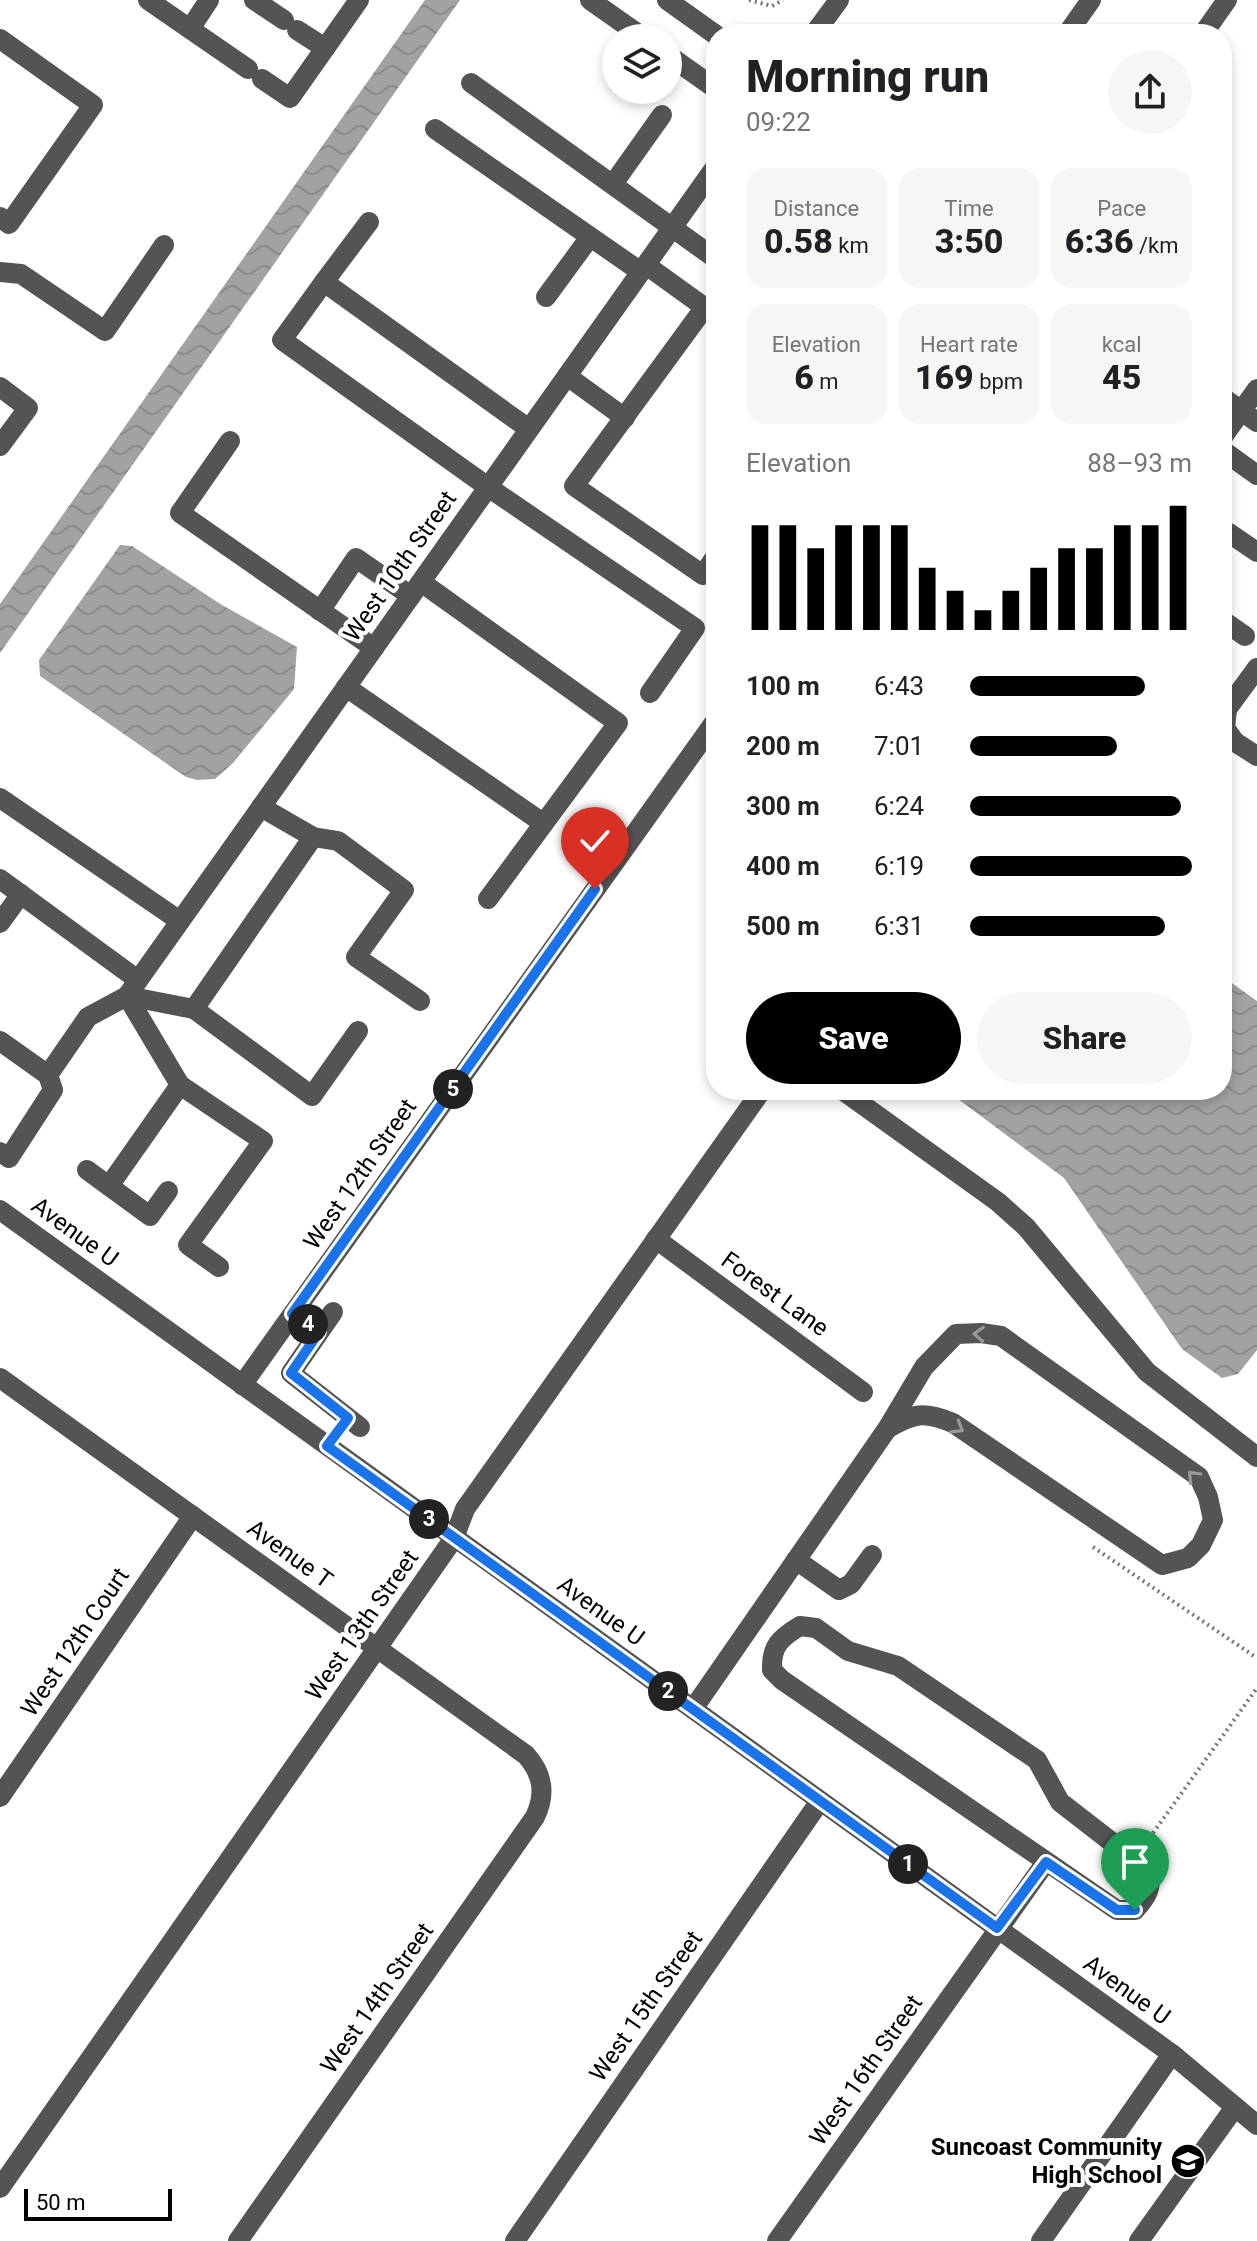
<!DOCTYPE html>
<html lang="en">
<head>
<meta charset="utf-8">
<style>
	body { margin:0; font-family:Roboto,sans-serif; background:#f6f6f6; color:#202124; height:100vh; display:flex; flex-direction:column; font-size:30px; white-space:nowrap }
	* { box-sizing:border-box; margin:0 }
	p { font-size:26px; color:#757577 }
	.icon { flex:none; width:44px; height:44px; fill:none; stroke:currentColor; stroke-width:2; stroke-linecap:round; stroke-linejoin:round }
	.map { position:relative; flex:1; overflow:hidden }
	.details { position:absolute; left:706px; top:24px; width:526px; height:1076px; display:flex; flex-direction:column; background:#fff; border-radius:32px; box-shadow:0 4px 12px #0003 }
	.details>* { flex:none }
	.controls { position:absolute; left:602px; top:24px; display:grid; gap:16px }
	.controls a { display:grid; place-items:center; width:80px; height:80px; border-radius:50%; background:#fff; box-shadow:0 4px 12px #0003; font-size:40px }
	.scale { position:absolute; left:24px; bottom:20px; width:148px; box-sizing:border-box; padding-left:8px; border:4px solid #000; border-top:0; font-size:22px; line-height:28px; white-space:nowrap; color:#000; -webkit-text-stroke:6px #fff; paint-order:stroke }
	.pin { position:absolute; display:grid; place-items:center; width:68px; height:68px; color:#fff; margin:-82px -34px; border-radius:50% 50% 50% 0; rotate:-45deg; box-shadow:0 0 8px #0007 }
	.pin .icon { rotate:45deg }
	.km { position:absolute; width:40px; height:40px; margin:-20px; border-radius:50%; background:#222; color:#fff; font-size:22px; line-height:40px; text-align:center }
	.round { display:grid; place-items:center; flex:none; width:84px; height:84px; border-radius:42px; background:#f6f6f6 }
	.summary { display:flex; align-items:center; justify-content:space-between; height:136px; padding:0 40px }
	h1 { font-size:44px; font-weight:800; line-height:60px }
	.figures { display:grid; grid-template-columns:repeat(3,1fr); gap:12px; height:136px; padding:8px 40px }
	.figures div { display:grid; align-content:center; border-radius:20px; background:#f6f6f6; text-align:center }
	.figures b { font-size:34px; font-weight:800 }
	.figures small { font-size:22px; font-weight:400 }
	.figures p { font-size:22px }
	.chart { height:224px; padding:16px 40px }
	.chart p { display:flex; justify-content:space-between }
	.chart svg { width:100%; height:144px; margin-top:8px; stroke:#000; stroke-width:6 }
	.action { display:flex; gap:16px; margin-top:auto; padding:16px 40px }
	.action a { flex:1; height:92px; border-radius:48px; background:#000; color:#fff; font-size:32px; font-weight:800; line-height:92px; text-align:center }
	.action a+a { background:#f6f6f6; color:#202124 }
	ul { padding:0 40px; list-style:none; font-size:26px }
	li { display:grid; grid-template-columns:128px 96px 1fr; align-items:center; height:60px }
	li i { height:20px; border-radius:10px; background:#000 }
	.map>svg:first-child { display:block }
</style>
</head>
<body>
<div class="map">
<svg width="1257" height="2241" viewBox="0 0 1257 2241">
	<defs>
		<pattern id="water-waves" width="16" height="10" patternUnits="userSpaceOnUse" patternTransform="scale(2)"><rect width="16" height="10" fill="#a2a2a2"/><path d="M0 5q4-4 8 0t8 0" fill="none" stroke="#8a8a8a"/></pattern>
	</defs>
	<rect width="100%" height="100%" fill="#fff"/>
	<g fill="url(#water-waves)">
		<path d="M425,0h35l-460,653v-49z"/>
		<path d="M120,545l12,1 90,59 75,42 -3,42 -61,74 -18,16 -18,1 -11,-3 -146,-101 -1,-16z"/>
		<path d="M1222,976l35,25v349l-19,24 -16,4 -40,-29 -118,-171 -118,-88h276z"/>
	</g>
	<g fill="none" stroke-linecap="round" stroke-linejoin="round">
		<g stroke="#767676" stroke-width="4" stroke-dasharray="2 4" stroke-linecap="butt">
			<path d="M749,0l23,6 11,-6"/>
			<path d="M1093,1547l164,111"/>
			<path d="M1153,1833l104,-145"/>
		</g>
		<g stroke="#545454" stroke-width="20">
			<path d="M148,0l42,29"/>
			<path d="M209,0l-19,29 58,40"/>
			<path d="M254,0l30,20"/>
			<path d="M590,0l54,38"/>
			<path d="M667,0l49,35"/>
			<path d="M297,30l28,18"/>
			<path d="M814,34l25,-34"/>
			<path d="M1067,34l24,-34"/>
			<path d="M1203,34l24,-34"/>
			<path d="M0,39l93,66 -84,119 -9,-7"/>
			<path d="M668,55l48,34"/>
			<path d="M262,79l28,19 69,-98"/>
			<path d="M471,83l245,176"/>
			<path d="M435,129l206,143"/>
			<path d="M613,184l49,-69"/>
			<path d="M646,265l68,49"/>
			<path d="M0,272l21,2 84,57 59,-86"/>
			<path d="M324,282l45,-60"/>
			<path d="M546,297l44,-60"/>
			<path d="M705,307l-131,179 129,89 13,-19"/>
			<path d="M567,376l58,42"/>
			<path d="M0,387l28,21 -28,38"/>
			<path d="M1222,397l35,25"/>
			<path d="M529,429l-205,-147 -42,58 206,147 207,141 -45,65"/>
			<path d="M1222,438l35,-49"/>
			<path d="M230,441l-50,72 194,135"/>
			<path d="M1222,450l35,25"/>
			<path d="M1222,544l7,-11 28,19"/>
			<path d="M421,582l197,141 -130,176"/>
			<path d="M320,611l36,-53 55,38"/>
			<path d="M1222,620l23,16"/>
			<path d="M1257,668l-30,41 -2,19 10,14 22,14"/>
			<path d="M346,687l197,136"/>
			<path d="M0,798l180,123"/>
			<path d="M261,807l52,30 25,4 66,49 -48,67 64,44"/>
			<path d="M0,879l138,101"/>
			<path d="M0,923l21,-29"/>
			<path d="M127,996l589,-830"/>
			<path d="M194,1009l118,87 46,-65"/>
			<path d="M0,1041l48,34 5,15 -44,68 -9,-6"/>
			<path d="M48,1075l40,-58 39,-21 67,13 119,-172"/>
			<path d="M180,1085l83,56 -75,104 31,22"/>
			<path d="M842,1090l156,112 28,25 121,145 110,85"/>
			<path d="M87,1170l63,46 18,-25"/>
			<path d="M109,1186l71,-101 -53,-89"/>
			<path d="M0,1210l1172,844 85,71"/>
			<path d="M656,1239l207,153"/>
			<path d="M333,1312l-42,61 69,54"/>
			<path d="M0,1378l526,377c17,19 20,39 9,62l-297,424"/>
			<path d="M242,1385l474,-665"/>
			<path d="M796,1560l43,30 12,-6 21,-29"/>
			<path d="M800,1626l16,2 32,23 50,15 139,94 23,42 89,69c3,18 -2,26 -14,39h-18l-335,-230 -10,-10c-1,-24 8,-32 28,-44z"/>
			<path d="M693,1709l194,-280 37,-62 32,-33 25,-1 20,3 198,141 9,20 5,23 -12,25 -13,13 -26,7 -209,-142c-29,-12 -40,-10 -66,6"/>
			<path d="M0,1797l193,-281"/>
			<path d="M0,2188l454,-650 11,-29 297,-419"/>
			<path d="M515,2241l305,-440"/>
			<path d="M777,2241l269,-379"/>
			<path d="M1041,2241l131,-187"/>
			<path d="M1139,2241l96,-134"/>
		</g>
	</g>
	<defs><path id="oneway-chevron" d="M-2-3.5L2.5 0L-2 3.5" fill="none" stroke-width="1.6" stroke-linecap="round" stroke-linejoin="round" transform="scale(2)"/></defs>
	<g stroke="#989898">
		<use href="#oneway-chevron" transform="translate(979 1334) rotate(-177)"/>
		<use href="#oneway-chevron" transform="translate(958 1428) rotate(31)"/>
		<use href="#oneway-chevron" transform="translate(1193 1476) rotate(-134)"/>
	</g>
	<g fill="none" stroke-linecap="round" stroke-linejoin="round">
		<g stroke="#fff" stroke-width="16">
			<path id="route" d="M595,889l-303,425 27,18 -28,41 57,45 -21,28 670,482 49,-66 71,48h18"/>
		</g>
		<use href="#route" stroke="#1a73e8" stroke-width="10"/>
	</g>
	<defs>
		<g id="school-disc" transform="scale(1.8)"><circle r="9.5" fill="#000" stroke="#fff"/><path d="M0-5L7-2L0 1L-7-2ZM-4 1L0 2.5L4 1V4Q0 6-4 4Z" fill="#fff"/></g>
	</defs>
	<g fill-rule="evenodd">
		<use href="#school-disc" x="1188" y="2161"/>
	</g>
	<g text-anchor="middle" stroke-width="8" stroke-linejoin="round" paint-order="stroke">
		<g font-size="24" fill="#000" stroke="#fff">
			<text transform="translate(400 566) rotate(-55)" y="8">West 10th Street</text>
			<text transform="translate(360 1174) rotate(-55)" y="8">West 12th Street</text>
			<text transform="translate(75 1232) rotate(36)" y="8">Avenue U</text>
			<text transform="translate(775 1294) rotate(36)" y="8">Forest Lane</text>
			<text transform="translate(290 1554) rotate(36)" y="8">Avenue T</text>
			<text transform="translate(601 1611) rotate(36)" y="8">Avenue U</text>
			<text transform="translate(362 1625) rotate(-55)" y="8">West 13th Street</text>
			<text transform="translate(75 1642) rotate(-56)" y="8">West 12th Court</text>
			<text transform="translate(1127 1990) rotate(36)" y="8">Avenue U</text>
			<text transform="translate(377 1998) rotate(-55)" y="8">West 14th Street</text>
			<text transform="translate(646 2006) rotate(-55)" y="8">West 15th Street</text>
			<text transform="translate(866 2070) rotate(-55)" y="8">West 16th Street</text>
		</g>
		<g font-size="24" font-weight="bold" fill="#000" stroke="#fff" text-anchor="end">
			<text x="1162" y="2155">Suncoast Community<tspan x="1162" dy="28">High School</tspan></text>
		</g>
	</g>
</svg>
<div class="controls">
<a><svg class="icon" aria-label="layers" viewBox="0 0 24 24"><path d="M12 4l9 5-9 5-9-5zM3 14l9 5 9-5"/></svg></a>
</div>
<div class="scale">50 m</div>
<div class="pin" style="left:1135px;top:1910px;background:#1e9e55"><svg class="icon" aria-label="arrive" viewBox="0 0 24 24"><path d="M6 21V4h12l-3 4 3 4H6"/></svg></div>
<div class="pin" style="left:595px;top:889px;background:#d93025"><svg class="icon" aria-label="check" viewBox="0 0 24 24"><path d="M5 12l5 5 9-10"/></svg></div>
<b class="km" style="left:908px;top:1864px">1</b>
<b class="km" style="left:668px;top:1691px">2</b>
<b class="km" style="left:429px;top:1519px">3</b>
<b class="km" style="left:308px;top:1324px">4</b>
<b class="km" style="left:453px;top:1089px">5</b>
<section class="details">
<div class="summary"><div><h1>Morning run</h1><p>09:22</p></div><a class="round"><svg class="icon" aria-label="share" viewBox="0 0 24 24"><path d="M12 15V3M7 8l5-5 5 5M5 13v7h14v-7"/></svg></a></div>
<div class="figures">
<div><p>Distance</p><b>0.58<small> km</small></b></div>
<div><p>Time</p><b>3:50</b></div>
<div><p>Pace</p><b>6:36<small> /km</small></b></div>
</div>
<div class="figures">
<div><p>Elevation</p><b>6<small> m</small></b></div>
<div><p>Heart rate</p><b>169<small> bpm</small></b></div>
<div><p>kcal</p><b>45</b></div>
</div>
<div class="chart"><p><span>Elevation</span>88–93 m</p>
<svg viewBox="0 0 160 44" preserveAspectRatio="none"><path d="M5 44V12M15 44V12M25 44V19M35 44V12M45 44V12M55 44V12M65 44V25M75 44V32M85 44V38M95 44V32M105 44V25M115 44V19M125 44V19M135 44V12M145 44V12M155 44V6"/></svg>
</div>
<ul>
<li><b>100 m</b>6:43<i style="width:79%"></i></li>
<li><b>200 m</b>7:01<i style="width:66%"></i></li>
<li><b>300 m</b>6:24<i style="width:95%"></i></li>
<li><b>400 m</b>6:19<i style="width:100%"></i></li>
<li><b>500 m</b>6:31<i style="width:88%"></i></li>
</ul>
<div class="action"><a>Save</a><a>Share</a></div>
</section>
</div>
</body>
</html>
